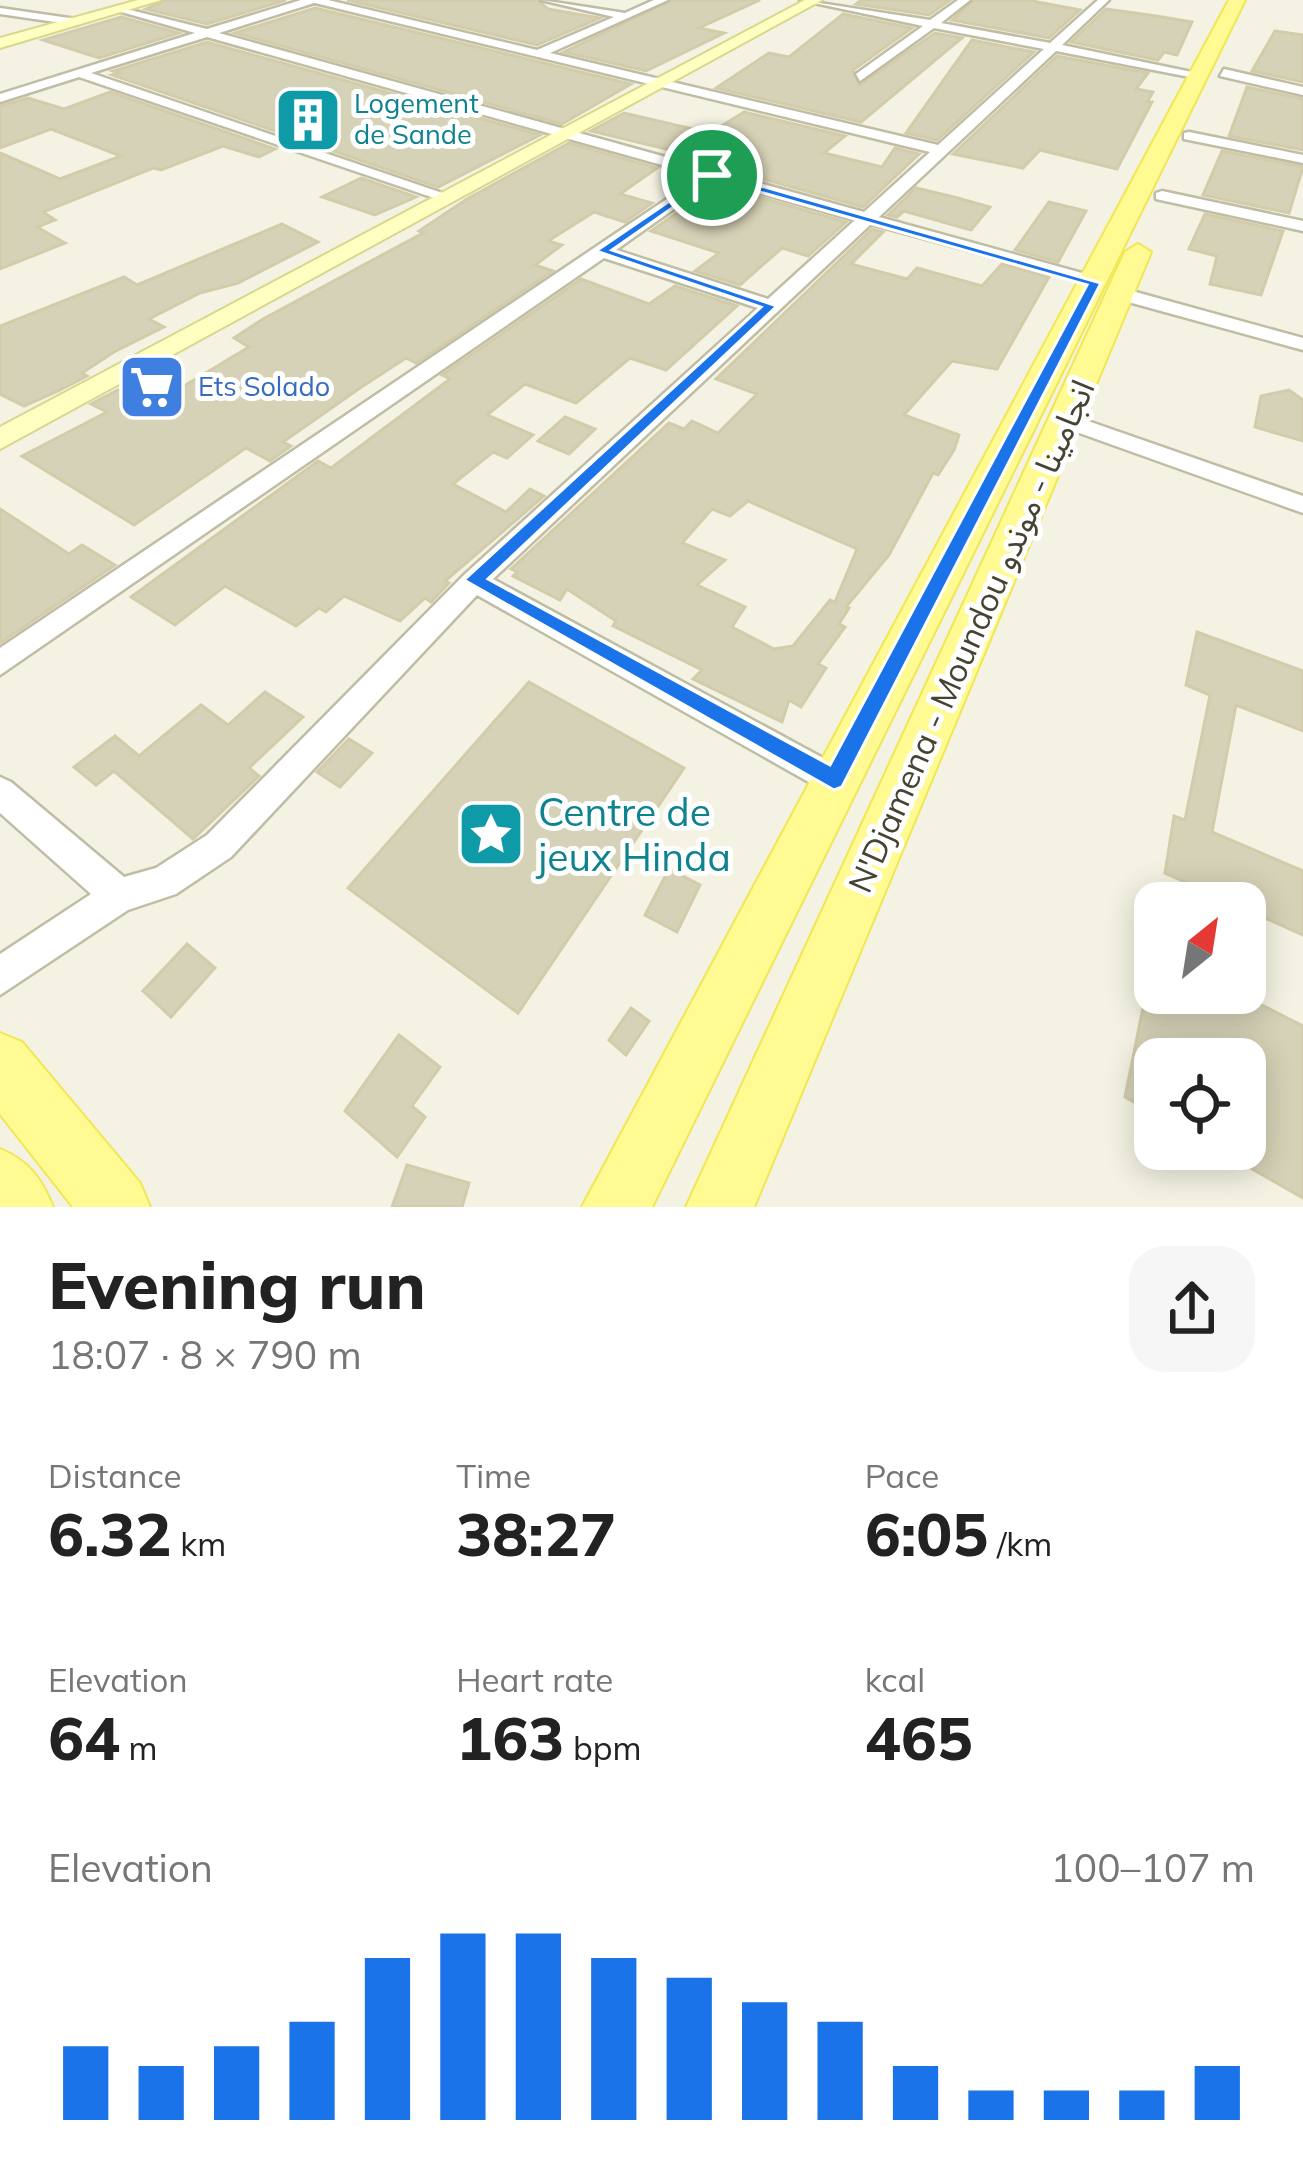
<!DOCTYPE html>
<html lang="en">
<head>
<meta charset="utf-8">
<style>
	body { margin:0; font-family:Mulish,"Noto Sans Arabic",sans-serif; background:#f6f6f6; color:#222; height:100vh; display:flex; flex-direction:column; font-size:45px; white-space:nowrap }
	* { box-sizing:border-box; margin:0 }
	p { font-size:39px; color:#767676 }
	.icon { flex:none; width:66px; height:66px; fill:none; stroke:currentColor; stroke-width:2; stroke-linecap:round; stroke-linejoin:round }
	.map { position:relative; height:1207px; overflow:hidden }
	.side { display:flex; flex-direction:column; background:#fff; flex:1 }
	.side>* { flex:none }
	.needle { width:78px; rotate:30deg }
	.fabs { position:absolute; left:1134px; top:882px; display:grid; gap:24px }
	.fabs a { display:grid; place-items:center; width:132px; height:132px; border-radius:24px; background:#fff; box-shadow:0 6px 30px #0003; font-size:60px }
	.pin { position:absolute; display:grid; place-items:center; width:102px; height:102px; color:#fff; margin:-51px; border:6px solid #fff; border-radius:50%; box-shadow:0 3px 12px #0007 }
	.round { display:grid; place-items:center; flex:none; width:126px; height:126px; border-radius:36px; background:#f6f6f6 }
	.overview { display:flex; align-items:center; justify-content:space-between; height:204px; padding:0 48px }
	h1 { font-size:66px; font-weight:800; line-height:90px }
	.figures { display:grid; grid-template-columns:repeat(3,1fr); gap:18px; height:204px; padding:12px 48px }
	.figures div { display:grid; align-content:center }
	.figures b { font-size:60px; font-weight:800 }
	.figures small { font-size:33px; font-weight:400 }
	.figures p { font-size:33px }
	.chart { height:336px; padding:24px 48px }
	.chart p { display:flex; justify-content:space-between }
	.chart svg { width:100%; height:216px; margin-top:12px; stroke:#1a73e8; stroke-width:6 }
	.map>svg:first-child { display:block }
</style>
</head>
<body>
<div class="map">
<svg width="1303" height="1207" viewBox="0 0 1303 1207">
	<rect width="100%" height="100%" fill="#f4f3e3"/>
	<g fill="#d6d2b7" stroke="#d2ccaa" stroke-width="3" fill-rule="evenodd">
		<path d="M165,0h121l-79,24 -61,-15z"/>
		<path d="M347,0h190l11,9 52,9 -63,27z"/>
		<path d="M672,0h88l-61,28 25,5 -78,38 -82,-19z"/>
		<path d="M861,0h89l-21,15 -73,-11z"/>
		<path d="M974,0h53l53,10 -31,28 -97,-18z"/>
		<path d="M315,8l316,76 -69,40 -327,-91z"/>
		<path d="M1106,9l50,7 36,6 -15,33 -13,-3 -6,8 -87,-18z"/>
		<path d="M843,14l69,14 -59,42 6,15 76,-52 27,5 -101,84 -145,-34 53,-35 20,4z"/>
		<path d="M121,17l58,16 -80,25 -56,-18z"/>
		<path d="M1275,31l28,4v47l-51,-11z"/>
		<path d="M972,40l62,12 -97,88 -31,-7z"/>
		<path d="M207,42l333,93 -102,52 -326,-112 7,-2 -6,-2z"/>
		<path d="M1057,56l91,17 -12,16 17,3 -6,10h5l-35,67 -77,-19 -17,18 -70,-14z"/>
		<path d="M1247,87l56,12v51l-74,-14z"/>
		<path d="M110,92l165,57 -16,8 -36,-11 -62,24 -8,-2 -110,44 12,8 -18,7 28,16 -65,26v-116l60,26 61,-23 -70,-27 -51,19v-42l28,-8 36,11z"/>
		<path d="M744,112l101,24 -21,17 58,14 13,-19 24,6 -56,53 -128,-36 6,-4 -150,-36 33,-18 86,20z"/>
		<path d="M569,143l88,25 -37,26 32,9 -27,19 -31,-10 -46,29 14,4 -27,20 18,6 -137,92 -10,-5 -46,30 -77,54 8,4 -21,15 -24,-13 -112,77 -112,-69 85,-44 -16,-8 27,-14 13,5 30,-17 23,8 65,-39 -15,-9 29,-19 160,-86 -4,-2 48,-32z"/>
		<path d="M1222,151l81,16 -14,46 -86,-18z"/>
		<path d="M361,178l55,19 -41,18 -53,-18z"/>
		<path d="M717,185l129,37 -38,34 -26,-8 -42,37 -45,-14 24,-18 -68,-22z"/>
		<path d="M916,188l38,9 36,10 -19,23 -67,-19 -7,6 -9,-2z"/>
		<path d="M1049,202l37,9 -28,51 -43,-12z"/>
		<path d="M1205,214l78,17 -22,64 -51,-11 7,-28 -28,-7z"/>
		<path d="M282,224l36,18 -80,41 -38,10 -51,26 15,8 -50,25 -32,21 5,3 -27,14 -36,16 -24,-12v-68l124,-49 13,8z"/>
		<path d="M872,229l11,3 -32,32 56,15 10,-11 65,18 20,-22 47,13 -52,92 -45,-8 -48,54 55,20 -5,15 -16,25 -5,-2 -44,82 -43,52 3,1 -10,16 6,3 -27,37 8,4 -25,39 -12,-7 -7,22 -89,-43 9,-9 -89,-44 3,-5 -49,-32 -7,11 -47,-24 4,-4 -6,-3 158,-146 15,6 8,-8 26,12 39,-39 -41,-15zM748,501l109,48 -22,53 -5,-2 -37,46 -19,3 -42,-22 13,-20 -48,-22 28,-25 -43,-17 30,-34 18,7z"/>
		<path d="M581,279l68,25 26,-18 62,20 -71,64 -36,-12 -54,45 -51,-19 -38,31 46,20 -26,23 -14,-6 -40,32 53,28 24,-23 14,7 -99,85 4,2 -18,19 -6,-4 -25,23 -56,-25 -18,16 -7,-4 -23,18 -71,-40 -50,39 -44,-28 187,-136 13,7 119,-89 -8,-4z"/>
		<path d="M1289,390l14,10v41l-48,-14 6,-31z"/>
		<path d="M565,417l30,12 -26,25 -31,-13z"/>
		<path d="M0,509l69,45 13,-9 33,20 -115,78z"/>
		<path d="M1197,632l106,39v60l-67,-26 -24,127 91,39v64l-58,-26v-6h-13l-67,-30 9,-57 11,4 25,-125 -24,-10z"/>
		<path d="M529,682l155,86 -166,245 -170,-125z"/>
		<path d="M265,692l38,25 -54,51 10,8 -66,63 -79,-68 -18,14 -22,-18 41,-31 24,20 62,-51 27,20z"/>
		<path d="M349,739l23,14 -32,34 -23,-15z"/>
		<path d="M669,869l31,16 -23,47 -32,-17z"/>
		<path d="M187,944l28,24 -44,49 -28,-26z"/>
		<path d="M1146,993h92l65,33v172l-58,-33v-106h-90v55l-30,-17z"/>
		<path d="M631,1008l18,13 -23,34 -17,-15z"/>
		<path d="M399,1035l41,32 -28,39 13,11 -28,40 -52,-46z"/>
		<path d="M407,1165l62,18 -7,24h-70z"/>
	</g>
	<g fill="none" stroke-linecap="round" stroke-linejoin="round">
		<g stroke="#c0bda5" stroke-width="5">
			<g id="street">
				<path d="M301,0h27l209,50 77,-33 -73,-17 84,13 29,-13h14l-118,53 388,92 106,-96 -110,-21 -74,53 -4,-7 67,-48 -123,-26 130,20 28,-20h12l-29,23 109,20 48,-43h11l-47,45 144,30 -6,4 -144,-28 -177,166 221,61v8l-229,-62 -378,355 352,191 5,10 -5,10 -11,4 -11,-4 -346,-195 -246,262 -55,37 -48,16 -128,85v-41l91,-60 -91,-81v-36l11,5 113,95 32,-9 51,-33 258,-261 293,-266 -154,-50 -604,417v-27l701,-472 -494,-139 -116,36 363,124 -14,3 -361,-123 -79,25v-8l195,-61 -77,-22v-4l89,22zM314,3h1l615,149 -66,60 -645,-179zM715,180l140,40 -87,79 -152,-49z"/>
				<path d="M0,8l76,11 6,3 -6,3 -76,-11z"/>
				<path d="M1224,69l79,18v8l-83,-19z"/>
				<path d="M1189,132l114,23v8l-119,-24v-6z"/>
				<path d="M1162,191l141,30v10l-147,-32v-6z"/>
				<path d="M1121,288l182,50v12l-189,-52 -2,-4z"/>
				<path d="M1065,413l238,83v17l-246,-88 -3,-5z"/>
			</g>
		</g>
		<g stroke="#d9d78d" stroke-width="4">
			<g id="secondary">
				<path d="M138,0h23l-161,48v-10z"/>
				<path d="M805,0h17l-822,449v-22z"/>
			</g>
		</g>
		<g stroke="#f1e754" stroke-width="4">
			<g id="primary">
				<path d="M1229,0h16l-593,1207h-70z"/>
				<path d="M1138,244l13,8 -397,955h-68l439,-955z"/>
				<path d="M0,1033l22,9 118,141 10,24h-77l-73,-93z"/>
				<path d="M0,1149c29,12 41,29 53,58h-53z"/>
			</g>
		</g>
		<use href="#street" fill="#fff" fill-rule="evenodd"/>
		<use href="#secondary" fill="#ffffc2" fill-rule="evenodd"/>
		<use href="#primary" fill="#fffa91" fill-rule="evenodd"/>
	</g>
	<path fill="#1a73e8" stroke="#fff" stroke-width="3" fill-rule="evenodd" d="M712,172l389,111 -259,504 -8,3 -370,-210 297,-273 -165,-56zM714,179l373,106 -257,480 -342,-186 289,-273 -165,-56z"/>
	<defs>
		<g id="building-square" transform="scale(3.45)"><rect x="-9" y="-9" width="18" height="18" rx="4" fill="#0f9aa8" stroke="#fff"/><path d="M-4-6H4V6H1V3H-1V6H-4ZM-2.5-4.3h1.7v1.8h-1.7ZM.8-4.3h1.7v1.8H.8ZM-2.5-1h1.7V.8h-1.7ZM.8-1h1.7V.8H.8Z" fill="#fff"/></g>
		<g id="supermarket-square" transform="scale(3.45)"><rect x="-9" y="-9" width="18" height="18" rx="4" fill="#3f7fe0" stroke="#fff"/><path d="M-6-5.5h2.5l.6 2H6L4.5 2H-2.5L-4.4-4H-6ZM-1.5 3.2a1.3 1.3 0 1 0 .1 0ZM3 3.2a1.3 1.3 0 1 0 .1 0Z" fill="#fff"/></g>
		<g id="sight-square" transform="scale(3.45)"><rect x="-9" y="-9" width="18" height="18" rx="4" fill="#0f9aa8" stroke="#fff"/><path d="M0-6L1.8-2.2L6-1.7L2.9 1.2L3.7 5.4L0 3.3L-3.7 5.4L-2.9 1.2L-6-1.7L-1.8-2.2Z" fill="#fff"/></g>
	</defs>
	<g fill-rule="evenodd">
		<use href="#building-square" x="308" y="120"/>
		<use href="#supermarket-square" x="152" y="387"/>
		<use href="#sight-square" x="491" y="834"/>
	</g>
	<g text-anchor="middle" stroke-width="10" stroke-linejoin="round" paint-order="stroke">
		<g font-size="27" fill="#0d838f" stroke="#fff" text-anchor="start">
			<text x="354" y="113">Logement<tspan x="354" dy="31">de Sande</tspan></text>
		</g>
		<g font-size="27" fill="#366cbe" stroke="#fff" text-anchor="start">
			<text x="198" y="396">Ets Solado</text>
		</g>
		<g font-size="33" fill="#464333" stroke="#fff">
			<text transform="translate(971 636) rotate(-66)" y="12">N'Djamena - Moundou انجامينا - موندو</text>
		</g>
		<g font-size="39" fill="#0d838f" stroke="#fff" text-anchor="start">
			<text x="538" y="826">Centre de<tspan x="538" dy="45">jeux Hinda</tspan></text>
		</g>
	</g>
</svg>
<div class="fabs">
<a><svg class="needle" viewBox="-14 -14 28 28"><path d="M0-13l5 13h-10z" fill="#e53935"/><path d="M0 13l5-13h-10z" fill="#767676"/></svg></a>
<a><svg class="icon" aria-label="locate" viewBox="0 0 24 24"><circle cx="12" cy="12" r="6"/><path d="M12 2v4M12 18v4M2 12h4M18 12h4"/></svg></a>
</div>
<div class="pin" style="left:712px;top:175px;background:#1e9e55"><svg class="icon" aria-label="arrive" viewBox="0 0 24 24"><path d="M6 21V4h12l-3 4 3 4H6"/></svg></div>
</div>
<section class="side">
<div class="overview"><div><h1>Evening run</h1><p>18:07 · 8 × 790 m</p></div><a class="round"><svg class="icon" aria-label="share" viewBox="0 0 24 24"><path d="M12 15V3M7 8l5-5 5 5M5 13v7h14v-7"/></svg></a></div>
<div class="figures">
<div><p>Distance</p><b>6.32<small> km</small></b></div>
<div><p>Time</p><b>38:27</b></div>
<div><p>Pace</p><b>6:05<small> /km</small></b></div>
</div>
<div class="figures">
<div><p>Elevation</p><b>64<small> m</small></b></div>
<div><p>Heart rate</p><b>163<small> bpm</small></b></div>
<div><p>kcal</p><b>465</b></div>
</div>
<div class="chart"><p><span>Elevation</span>100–107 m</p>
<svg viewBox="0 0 160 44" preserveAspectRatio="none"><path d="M5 44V29M15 44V33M25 44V29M35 44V24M45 44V11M55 44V6M65 44V6M75 44V11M85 44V15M95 44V20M105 44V24M115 44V33M125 44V38M135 44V38M145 44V38M155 44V33"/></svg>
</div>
</section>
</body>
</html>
